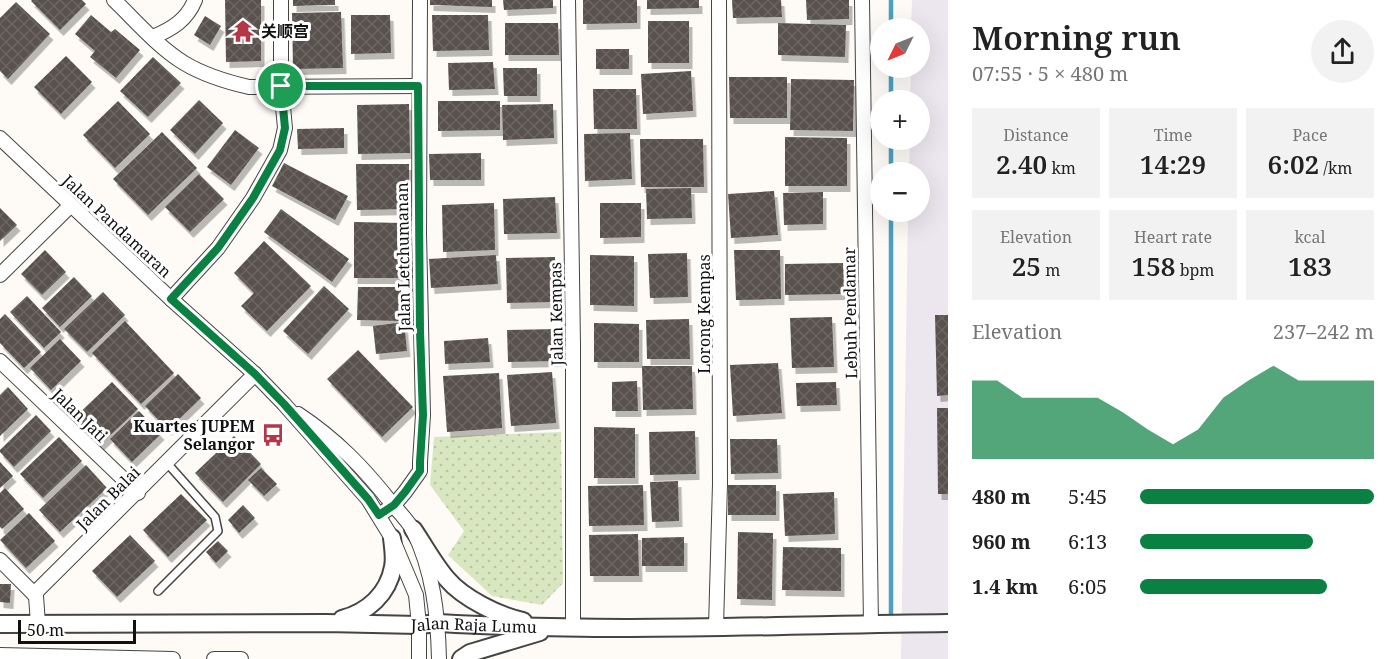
<!DOCTYPE html>
<html lang="en">
<head>
<meta charset="utf-8">
<style>
	body { margin:0; font-family:"Noto Serif","Noto Sans SC",serif; background:#f2f2f2; color:#222; height:100vh; display:flex; flex-direction:column; font-size:22px; white-space:nowrap }
	* { box-sizing:border-box; margin:0 }
	p { font-size:20px; color:#767676 }
	.icon { flex:none; width:33px; height:33px; fill:none; stroke:currentColor; stroke-width:2; stroke-linecap:round; stroke-linejoin:round }
	.map { position:relative; flex:1; overflow:hidden }
	.sheet { display:flex; flex-direction:column; background:#fff; width:450px }
	.sheet>* { flex:none }
	.needle { width:39px; rotate:227deg }
	.tools { position:absolute; left:870px; top:18px; display:grid; gap:12px }
	.tools a { display:grid; place-items:center; width:60px; height:60px; border-radius:50%; background:#fff; box-shadow:0 6px 24px #0002; font-size:30px }
	.scale { position:absolute; left:18px; bottom:15px; width:118px; box-sizing:border-box; padding-left:6px; border:3px solid #111; border-top:0; font-size:16px; line-height:21px; white-space:nowrap; color:#111; -webkit-text-stroke:4px #fff; paint-order:stroke }
	.pin { position:absolute; display:grid; place-items:center; width:51px; height:51px; color:#fff; margin:-26px; border:3px solid #fff; border-radius:50%; box-shadow:0 2px 6px #0007 }
	.round { display:grid; place-items:center; flex:none; width:63px; height:63px; border-radius:32px; background:#f2f2f2 }
	.summary { display:flex; align-items:center; justify-content:space-between; height:102px; padding:0 24px }
	h1 { font-size:33px; font-weight:600; line-height:45px }
	.figures { display:grid; grid-template-columns:repeat(3,1fr); gap:9px; height:102px; padding:6px 24px }
	.figures div { display:grid; align-content:center; border-radius:0px; background:#f2f2f2; text-align:center }
	.figures b { font-size:26px; font-weight:600 }
	.figures small { font-size:16px; font-weight:400 }
	.figures p { font-size:16px }
	.chart { height:168px; padding:12px 24px }
	.chart p { display:flex; justify-content:space-between }
	.chart svg { width:100%; height:108px; margin-top:6px; fill:#0b8043; opacity:.7 }
	ul { padding:0 24px; list-style:none; font-size:20px }
	li { display:grid; grid-template-columns:96px 72px 1fr; align-items:center; height:45px }
	li i { height:15px; border-radius:8px; background:#0b8043 }
	main { display:flex; flex:1; min-height:0 }
	.map>svg:first-child { display:block }
</style>
</head>
<body>
<main>
<div class="map">
<svg width="948" height="659" viewBox="0 0 948 659">
	<defs>
		<pattern id="grass-dots" width="8" height="8" patternUnits="userSpaceOnUse" patternTransform="scale(1.5)"><rect width="8" height="8" fill="#d9e7c1"/><path d="M2 2h.1M6 6h.1" fill="none" stroke="#b9c5a5" stroke-width="1.8" stroke-linecap="round"/></pattern>
		<pattern id="building-cross-hatch" width="8" height="8" patternUnits="userSpaceOnUse" patternTransform="scale(1.5)"><rect width="8" height="8" fill="#59514e"/><path d="M0 0l8 8M0 8l8-8" fill="none" stroke="#6c6663"/></pattern>
		<filter id="shadow"><feDropShadow dx="3.5" dy="6" stdDeviation="0" flood-color="#0004"/></filter>
	</defs>
	<rect width="100%" height="100%" fill="#fefbf6"/>
	<path fill="#ece7ee" d="M912,0h36v659h-47l7,-447h12v-40h-11l1,-32h10v-40h-10l1,-32h9v-40h-9z"/>
	<path fill="url(#grass-dots)" d="M561,432l2,151 -21,22 -50,-9 -44,-41 16,-24 -34,-46 4,-48z"/>
	<g fill="none" stroke-linecap="round" stroke-linejoin="round">
		<g stroke="#4ca0c1" stroke-width="4.5">
			<path d="M891,0v28"/>
			<path d="M891,68v32"/>
			<path d="M891,140v32"/>
			<path d="M891,212v403"/>
		</g>
	</g>
	<g fill="url(#building-cross-hatch)" filter="url(#shadow)">
		<path d="M32,0h50l4,4 -26,26 -29,-29z"/>
		<path d="M225,0h36v61l-35,1z"/>
		<path d="M293,0h42v5l-42,1z"/>
		<path d="M430,0h62v7l-62,-2z"/>
		<path d="M503,0h50v8l-49,2z"/>
		<path d="M583,0h54v23l-54,1z"/>
		<path d="M647,0h52v8l-52,1z"/>
		<path d="M732,0h49l1,17 -49,1z"/>
		<path d="M806,0h43v19l-42,1z"/>
		<path d="M16,2l34,32 -42,45 -8,-8v-53z"/>
		<path d="M341,12l2,56 -50,1 -1,-56z"/>
		<path d="M91,15l20,17 4,-3 25,21 -24,28 -26,-21 5,-6 -20,-17z"/>
		<path d="M351,15h39l1,38 -40,1z"/>
		<path d="M432,15h56l1,35 -56,1z"/>
		<path d="M205,16l16,10 -11,19 -16,-10z"/>
		<rect x="648" y="21" width="41" height="42"/>
		<path d="M505,23h53l1,32h-54z"/>
		<path d="M778,23l68,2 -1,32 -67,-2z"/>
		<rect x="596" y="49" width="33" height="20"/>
		<path d="M66,56l26,26 -31,32 -27,-27z"/>
		<path d="M153,57l28,26 -33,34 -28,-26z"/>
		<path d="M493,62l2,27 -46,1 -1,-27z"/>
		<path d="M503,68h34v28h-33z"/>
		<path d="M691,71l2,40 -50,3 -2,-40z"/>
		<path d="M729,77h58v41h-57z"/>
		<path d="M791,79l63,1 -1,51 -63,-1z"/>
		<path d="M593,89h43l1,40h-43z"/>
		<path d="M199,100l24,23 -28,31 -25,-24z"/>
		<path d="M118,101l32,33 -35,34 -32,-33z"/>
		<path d="M438,101h62v29l-62,1z"/>
		<path d="M409,104l1,49 -52,1 -1,-49z"/>
		<path d="M553,104l1,34 -51,2 -1,-35z"/>
		<path d="M344,128v20l-46,1 -1,-20z"/>
		<path d="M235,130l24,18 -28,37 -24,-18z"/>
		<path d="M162,132l35,36 -49,47 -35,-36z"/>
		<path d="M630,133l2,46 -47,2 -1,-47z"/>
		<path d="M785,137l62,1v48h-62z"/>
		<path d="M640,139h63l1,48h-63z"/>
		<path d="M481,153v27h-51l-1,-26z"/>
		<path d="M284,163l64,33 -13,24 -63,-34z"/>
		<path d="M356,164h53v45l-52,1z"/>
		<path d="M199,174l25,25 -34,33 -25,-25z"/>
		<path d="M691,188l1,30 -45,1 -1,-30z"/>
		<path d="M774,191l4,44 -47,3 -3,-44z"/>
		<path d="M823,192v32l-39,1 -1,-32z"/>
		<path d="M555,197l2,36 -53,1 -1,-35z"/>
		<path d="M494,203l1,47 -52,2 -1,-47z"/>
		<path d="M600,203h41v34l-41,1z"/>
		<path d="M0,208l17,17 -17,16z"/>
		<path d="M281,209l68,50 -17,23 -68,-50z"/>
		<path d="M354,222l49,1v55h-49z"/>
		<path d="M264,241l47,45 -44,45 -26,-25 13,-13 -20,-20z"/>
		<path d="M45,250l21,22 -24,23 -21,-21z"/>
		<path d="M734,250h46l1,49 -45,1z"/>
		<path d="M687,253l1,44 -38,1 -2,-44z"/>
		<path d="M496,255l2,29 -67,4 -2,-29z"/>
		<path d="M590,255l44,1v50l-44,-1z"/>
		<path d="M555,257l1,45 -49,1 -1,-45z"/>
		<path d="M843,263l1,31 -59,1v-31z"/>
		<path d="M74,277l18,19 -32,31 -18,-19z"/>
		<path d="M324,286l25,23 -41,45 -25,-23z"/>
		<path d="M358,287h43v34l-44,-1z"/>
		<path d="M103,292l22,23 -38,37 -23,-23z"/>
		<path d="M27,296l34,36 -17,16 -34,-36z"/>
		<path d="M5,314l36,38 -17,16 -24,-25v-24z"/>
		<path d="M935,315h13v80l-11,1z"/>
		<path d="M832,317l2,50 -42,1 -2,-50z"/>
		<path d="M689,319l1,40h-43l-1,-39z"/>
		<path d="M125,321l49,52 -33,31 -49,-51z"/>
		<path d="M404,322l3,29 -31,3 -3,-28z"/>
		<path d="M594,323l45,1v38h-45z"/>
		<path d="M558,329l1,32 -51,1 -1,-32z"/>
		<path d="M488,338l2,24 -45,2 -1,-23z"/>
		<path d="M60,339l21,22 -30,29 -21,-22z"/>
		<path d="M358,350l55,57 -31,30 -55,-58z"/>
		<path d="M778,363l4,50 -49,3 -3,-51z"/>
		<path d="M642,366h50l1,43 -50,1z"/>
		<path d="M552,372l4,51 -45,3 -4,-51z"/>
		<path d="M499,373l3,55 -55,4 -4,-56z"/>
		<path d="M178,374l23,24 -33,32 -23,-24z"/>
		<path d="M637,381l1,30h-26v-29z"/>
		<path d="M112,382l26,27 -39,37 -26,-27z"/>
		<path d="M836,382l1,23 -40,1 -1,-23z"/>
		<path d="M8,387l20,22 -28,27v-41z"/>
		<path d="M937,408h11v86h-10z"/>
		<path d="M139,411l22,23 -29,28 -22,-23z"/>
		<path d="M36,415l15,16 -37,36 -14,-15v-2z"/>
		<path d="M594,427l41,1v50h-41z"/>
		<path d="M695,431l1,43 -46,1 -1,-43z"/>
		<path d="M234,436l27,28 -38,38 -28,-29z"/>
		<path d="M59,437l23,24 -39,37 -23,-24z"/>
		<path d="M730,439h47l1,34 -47,1z"/>
		<path d="M0,462l13,14 -13,12z"/>
		<path d="M86,465l21,23 -47,44 -21,-22z"/>
		<path d="M261,468l16,16 -13,12 -16,-16z"/>
		<path d="M678,481l1,40 -27,1 -2,-40z"/>
		<path d="M643,485l1,40 -55,1 -1,-40z"/>
		<rect x="728" y="485" width="48" height="30"/>
		<path d="M5,488l19,21 -22,20 -2,-2v-34z"/>
		<path d="M834,492l1,42 -50,2 -2,-42z"/>
		<path d="M181,494l26,26 -39,37 -25,-27z"/>
		<path d="M243,505l12,13 -16,15 -11,-13z"/>
		<path d="M29,513l26,28 -29,27 -26,-28z"/>
		<path d="M738,532l35,1 -1,67 -35,-1z"/>
		<path d="M638,534l1,42h-49l-1,-41z"/>
		<path d="M130,535l25,26 -38,36 -25,-26z"/>
		<path d="M684,537v29h-42v-28z"/>
		<path d="M218,541l10,10 -12,12 -10,-11z"/>
		<path d="M783,547l58,1v43l-59,-1z"/>
		<path d="M0,584h11l-1,19 -10,-1z"/>
	</g>
	<g fill="none" stroke-linecap="round" stroke-linejoin="round">
		<g stroke="#444" stroke-width="10">
			<path id="service" d="M158,591l60,-60 -3,-14 -48,-54"/>
		</g>
		<g stroke="#444" stroke-width="16">
			<g id="minor">
				<path d="M114,0c22,21 44,47 70,63 20,12 43,19 65,24l169,-1"/>
				<path d="M568,0l5,345v283"/>
				<path d="M862,0l9,625"/>
				<path d="M153,37c19,-8 34,-17 42,-37"/>
				<path d="M0,138l171,161 84,75 29,30 84,95 24,39 24,57 3,30v34"/>
				<path d="M0,275l71,-70"/>
				<path d="M171,299l47,-51 35,-50 27,-48 5,-22 -4,-42v-86"/>
				<path d="M0,361l138,132"/>
				<path d="M298,414c39,26 66,54 95,91 7,8 15,16 20,25 20,40 25,85 26,129"/>
				<path d="M379,515l15,-10 11,-13 15,-21v-9l3,-47 -4,-181 1,-234"/>
				<path d="M0,560l36,36 2,28"/>
				<path d="M34,594l221,-220"/>
				<path d="M716,627l4,-143 -1,-484"/>
				<path d="M0,655l173,4"/>
				<path d="M214,659h27"/>
			</g>
		</g>
		<g stroke="#444" stroke-width="20">
			<g id="tertiary">
				<path d="M413,529c11,16 21,35 34,50 16,19 52,37 76,42"/>
				<path d="M342,619c26,-7 46,-25 51,-52 2,-9 0,-20 -1,-29"/>
				<path id="s1" d="M0,624l326,-1 93,2 20,-2c169,10 339,2 509,0"/>
				<path d="M461,659l9,-6 70,-21"/>
			</g>
		</g>
		<use href="#service" stroke="#fff" stroke-width="7"/>
		<use href="#minor" stroke="#fff" stroke-width="14"/>
		<use href="#tertiary" stroke="#fff" stroke-width="16"/>
	</g>
	<g fill="none" stroke-linecap="round" stroke-linejoin="round">
		<g stroke="#fff" stroke-width="12">
			<path id="route" d="M281,86h137l2,245 3,84 -3,47v9l-15,21 -11,13 -15,10 -11,-16 -84,-95 -29,-30 -84,-75 47,-51 35,-50 27,-48 5,-22z"/>
		</g>
		<use href="#route" stroke="#0b8043" stroke-width="8"/>
	</g>
	<defs>
		<g id="temple-bare" transform="scale(1.8)"><path d="M0-6L5-2H3V0L6.5 2.5H4V6H1.5V3h-3V6H-4V2.5H-6.5L-3 0V-2H-5Z" fill="#b53549" stroke="#fff" stroke-width="2.5" paint-order="stroke"/></g>
		<g id="bus-bare" transform="scale(1.8)"><path d="M-5-6H5V4H4V6H2V4H-2V6H-4V4H-5ZM-3.5-4V0h7V-4ZM-3.5 1.2v1.5H-2V1.2ZM2 1.2v1.5H3.5V1.2Z" fill="#b53549" stroke="#fff" stroke-width="2.5" paint-order="stroke"/></g>
	</defs>
	<g fill-rule="evenodd">
		<use href="#temple-bare" x="243" y="31"/>
		<use href="#bus-bare" x="273" y="435"/>
	</g>
	<g text-anchor="middle" stroke-width="6" stroke-linejoin="round" paint-order="stroke">
		<g font-size="16" font-weight="bold" fill="#111" stroke="#fff" text-anchor="start">
			<text x="261" y="37">关顺宫</text>
			<text x="255" y="432" text-anchor="end">Kuartes JUPEM<tspan x="255" dy="18">Selangor</tspan></text>
		</g>
		<g font-size="16" fill="#111" stroke="#fff">
			<text transform="translate(117 226) rotate(43)" y="6">Jalan Pandamaran</text>
			<text transform="translate(403 257) rotate(-91)" y="6">Jalan Letchumanan</text>
			<text transform="translate(850 313) rotate(-91)" y="6">Lebuh Pendamar</text>
			<text transform="translate(556 314) rotate(-91)" y="6">Jalan Kempas</text>
			<text transform="translate(704 314) rotate(-90)" y="6">Lorong Kempas</text>
			<text transform="translate(80 415) rotate(44)" y="6">Jalan Jati</text>
			<text transform="translate(108 498) rotate(-45)" y="6">Jalan Balai</text>
			<text dy="6" stroke="none"><textPath href="#s1" startOffset="474">Jalan Raja Lumu</textPath></text>
		</g>
	</g>
</svg>
<div class="tools">
<a><svg class="needle" viewBox="-14 -14 28 28"><path d="M0-13l5 13h-10z" fill="#e53935"/><path d="M0 13l5-13h-10z" fill="#767676"/></svg></a>
<a>+</a>
<a>−</a>
</div>
<div class="scale">50 m</div>
<div class="pin" style="left:281px;top:86px;background:#1e9e55"><svg class="icon" aria-label="arrive" viewBox="0 0 24 24"><path d="M6 21V4h12l-3 4 3 4H6"/></svg></div>
</div>
<section class="sheet">
<div class="summary"><div><h1>Morning run</h1><p>07:55 · 5 × 480 m</p></div><a class="round"><svg class="icon" aria-label="share" viewBox="0 0 24 24"><path d="M12 15V3M7 8l5-5 5 5M5 13v7h14v-7"/></svg></a></div>
<div class="figures">
<div><p>Distance</p><b>2.40<small> km</small></b></div>
<div><p>Time</p><b>14:29</b></div>
<div><p>Pace</p><b>6:02<small> /km</small></b></div>
</div>
<div class="figures">
<div><p>Elevation</p><b>25<small> m</small></b></div>
<div><p>Heart rate</p><b>158<small> bpm</small></b></div>
<div><p>kcal</p><b>183</b></div>
</div>
<div class="chart"><p><span>Elevation</span>237–242 m</p>
<svg viewBox="0 0 160 44" preserveAspectRatio="none"><path d="M0 44V12L10 12L20 19L30 19L40 19L50 19L60 25L70 32L80 38L90 32L100 19L110 12L120 6L130 12L140 12L150 12L160 12V44z"/></svg>
</div>
<ul>
<li><b>480 m</b>5:45<i style="width:100%"></i></li>
<li><b>960 m</b>6:13<i style="width:74%"></i></li>
<li><b>1.4 km</b>6:05<i style="width:80%"></i></li>
</ul>
</section>
</main>
</body>
</html>
